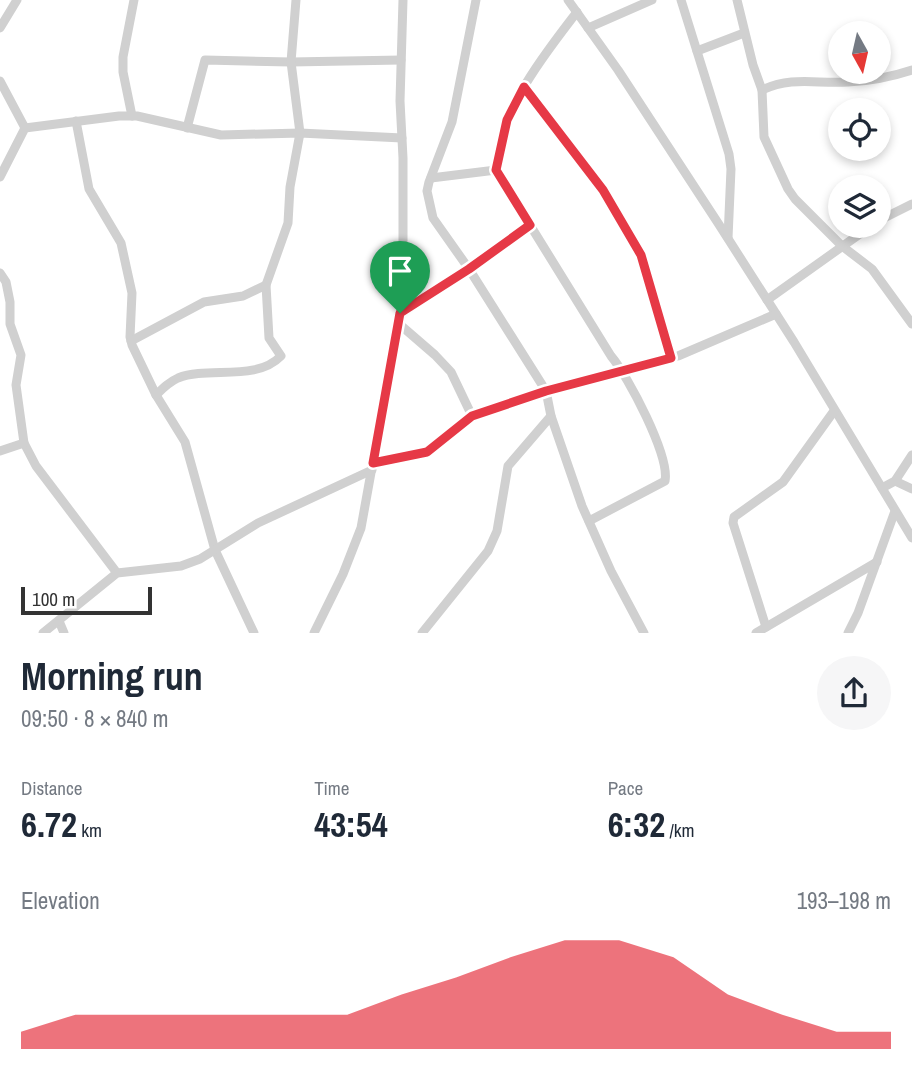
<!DOCTYPE html>
<html lang="en">
<head>
<meta charset="utf-8">
<style>
	body { margin:0; font-family:"Archivo Narrow",sans-serif; background:#f6f6f7; color:#1f2937; height:100vh; display:flex; flex-direction:column; font-size:26px; white-space:nowrap }
	* { box-sizing:border-box; margin:0 }
	p { font-size:23px; color:#747a83 }
	.icon { flex:none; width:38px; height:38px; fill:none; stroke:currentColor; stroke-width:2; stroke-linecap:round; stroke-linejoin:round }
	.map { position:relative; height:633px; overflow:hidden }
	.side { display:flex; flex-direction:column; background:#fff; flex:1 }
	.side>* { flex:none }
	.needle { width:46px; rotate:172deg }
	.buttons { position:absolute; left:828px; top:21px; display:grid; gap:14px }
	.buttons a { display:grid; place-items:center; width:63px; height:63px; border-radius:50%; background:#fff; box-shadow:0 4px 10px #0003; font-size:35px }
	.scale { position:absolute; left:21px; bottom:18px; width:131px; box-sizing:border-box; padding-left:7px; border:4px solid #333; border-top:0; font-size:19px; line-height:24px; white-space:nowrap; color:#333; -webkit-text-stroke:5px #fff; paint-order:stroke }
	.pin { position:absolute; display:grid; place-items:center; width:60px; height:60px; color:#fff; margin:-72px -30px; border-radius:50% 50% 50% 0; rotate:-45deg; box-shadow:0 0 7px #0007 }
	.pin .icon { rotate:45deg }
	.round { display:grid; place-items:center; flex:none; width:74px; height:74px; border-radius:37px; background:#f6f6f7 }
	.overview { display:flex; align-items:center; justify-content:space-between; height:119px; padding:0 21px }
	h1 { font-size:38px; font-weight:800; line-height:52px }
	.figures { display:grid; grid-template-columns:repeat(3,1fr); gap:10px; height:119px; padding:7px 21px }
	.figures div { display:grid; align-content:center }
	.figures b { font-size:35px; font-weight:800 }
	.figures small { font-size:19px; font-weight:400 }
	.figures p { font-size:19px }
	.chart { height:196px; padding:14px 21px }
	.chart p { display:flex; justify-content:space-between }
	.chart svg { width:100%; height:126px; margin-top:7px; fill:#e63946; opacity:.7 }
	.map>svg:first-child { display:block }
</style>
</head>
<body>
<div class="map">
<svg width="912" height="633" viewBox="0 0 912 633">
	<rect width="100%" height="100%" fill="#fff"/>
	<g fill="none" stroke-linecap="round" stroke-linejoin="round">
		<g stroke="#d0d0d0" stroke-width="9">
			<path d="M476,0l-24,122 -23,60 -2,9 6,27 36,51 77,122 5,25 31,90 29,65 33,62"/>
			<path d="M568,0l50,70 100,153 76,119 118,196"/>
			<path d="M681,0l48,154 2,15 -3,69"/>
			<path d="M737,0l16,65 9,25 2,47 24,52 7,10 47,47 30,23 40,55"/>
			<path d="M577,12c-36,47 -76,96 -81,158l115,186c17,20 59,100 54,125l-76,40"/>
			<path d="M0,28l17,-28"/>
			<path d="M588,28l64,-28"/>
			<path d="M697,51l47,-18"/>
			<path d="M0,81l25,47"/>
			<path d="M524,87l79,103 38,65 30,103"/>
			<path d="M762,90c31,-14 53,-6 86,-8 23,-1 43,-5 64,-12"/>
			<path d="M132,116l-9,-44v-15l11,-57"/>
			<path d="M76,121l13,68 32,54 11,50 -2,44 2,8 24,50 29,47 30,108 39,83"/>
			<path d="M187,128l18,-68 86,2 110,-2"/>
			<path d="M0,177l25,-49 94,-12h18l84,19 79,-2 102,5"/>
			<path d="M431,178l65,-8"/>
			<path d="M878,221l34,-17"/>
			<path d="M0,273l6,9 4,20v22l11,31 -5,30 8,58 12,23 81,107"/>
			<path d="M767,300l104,-74"/>
			<path d="M400,312l69,-43 61,-44"/>
			<path d="M398,323l37,32 16,17 21,44"/>
			<path d="M131,341l73,-39 39,-6 23,-11"/>
			<path d="M156,395c7,-7 13,-13 22,-17 31,-12 78,4 103,-22l-12,-18 -3,-53 22,-62 2,-36 10,-54 -9,-71 5,-62"/>
			<path d="M0,451l24,-8"/>
			<path d="M373,463l54,-11 45,-36 74,-25 132,-35 98,-42"/>
			<path d="M895,481l17,8"/>
			<path d="M882,488l13,-7 17,-26"/>
			<path d="M59,621l5,12"/>
			<path d="M766,627l-33,-104 1,-6 49,-35 51,-71"/>
			<path d="M43,633l74,-60 64,-7 19,-7 58,-36 114,-53"/>
			<path d="M314,633l29,-59 18,-46 39,-216 3,-47v-107l-3,-57 3,-101"/>
			<path d="M422,633l66,-82 9,-20 11,-65 43,-50"/>
			<path d="M756,633l121,-71"/>
			<path d="M848,633l10,-20 37,-102"/>
		</g>
	</g>
	<g fill="none" stroke-linecap="round" stroke-linejoin="round">
		<g stroke="#fff" stroke-width="14">
			<path id="route" d="M524,87l79,103 38,65 30,103 -125,33 -74,25 -45,36 -54,11 27,-150 69,-44 61,-44 -34,-55 11,-50z"/>
		</g>
		<use href="#route" stroke="#e63946" stroke-width="9"/>
	</g>
</svg>
<div class="buttons">
<a><svg class="needle" viewBox="-14 -14 28 28"><path d="M0-13l5 13h-10z" fill="#e53935"/><path d="M0 13l5-13h-10z" fill="#747a83"/></svg></a>
<a><svg class="icon" aria-label="locate" viewBox="0 0 24 24"><circle cx="12" cy="12" r="6"/><path d="M12 2v4M12 18v4M2 12h4M18 12h4"/></svg></a>
<a><svg class="icon" aria-label="layers" viewBox="0 0 24 24"><path d="M12 4l9 5-9 5-9-5zM3 14l9 5 9-5"/></svg></a>
</div>
<div class="scale">100 m</div>
<div class="pin" style="left:400px;top:313px;background:#1e9e55"><svg class="icon" aria-label="arrive" viewBox="0 0 24 24"><path d="M6 21V4h12l-3 4 3 4H6"/></svg></div>
</div>
<section class="side">
<div class="overview"><div><h1>Morning run</h1><p>09:50 · 8 × 840 m</p></div><a class="round"><svg class="icon" aria-label="share" viewBox="0 0 24 24"><path d="M12 15V3M7 8l5-5 5 5M5 13v7h14v-7"/></svg></a></div>
<div class="figures">
<div><p>Distance</p><b>6.72<small> km</small></b></div>
<div><p>Time</p><b>43:54</b></div>
<div><p>Pace</p><b>6:32<small> /km</small></b></div>
</div>
<div class="chart"><p><span>Elevation</span>193–198 m</p>
<svg viewBox="0 0 160 44" preserveAspectRatio="none"><path d="M0 44V38L10 32L20 32L30 32L40 32L50 32L60 32L70 25L80 19L90 12L100 6L110 6L120 12L130 25L140 32L150 38L160 38V44z"/></svg>
</div>
</section>
</body>
</html>
